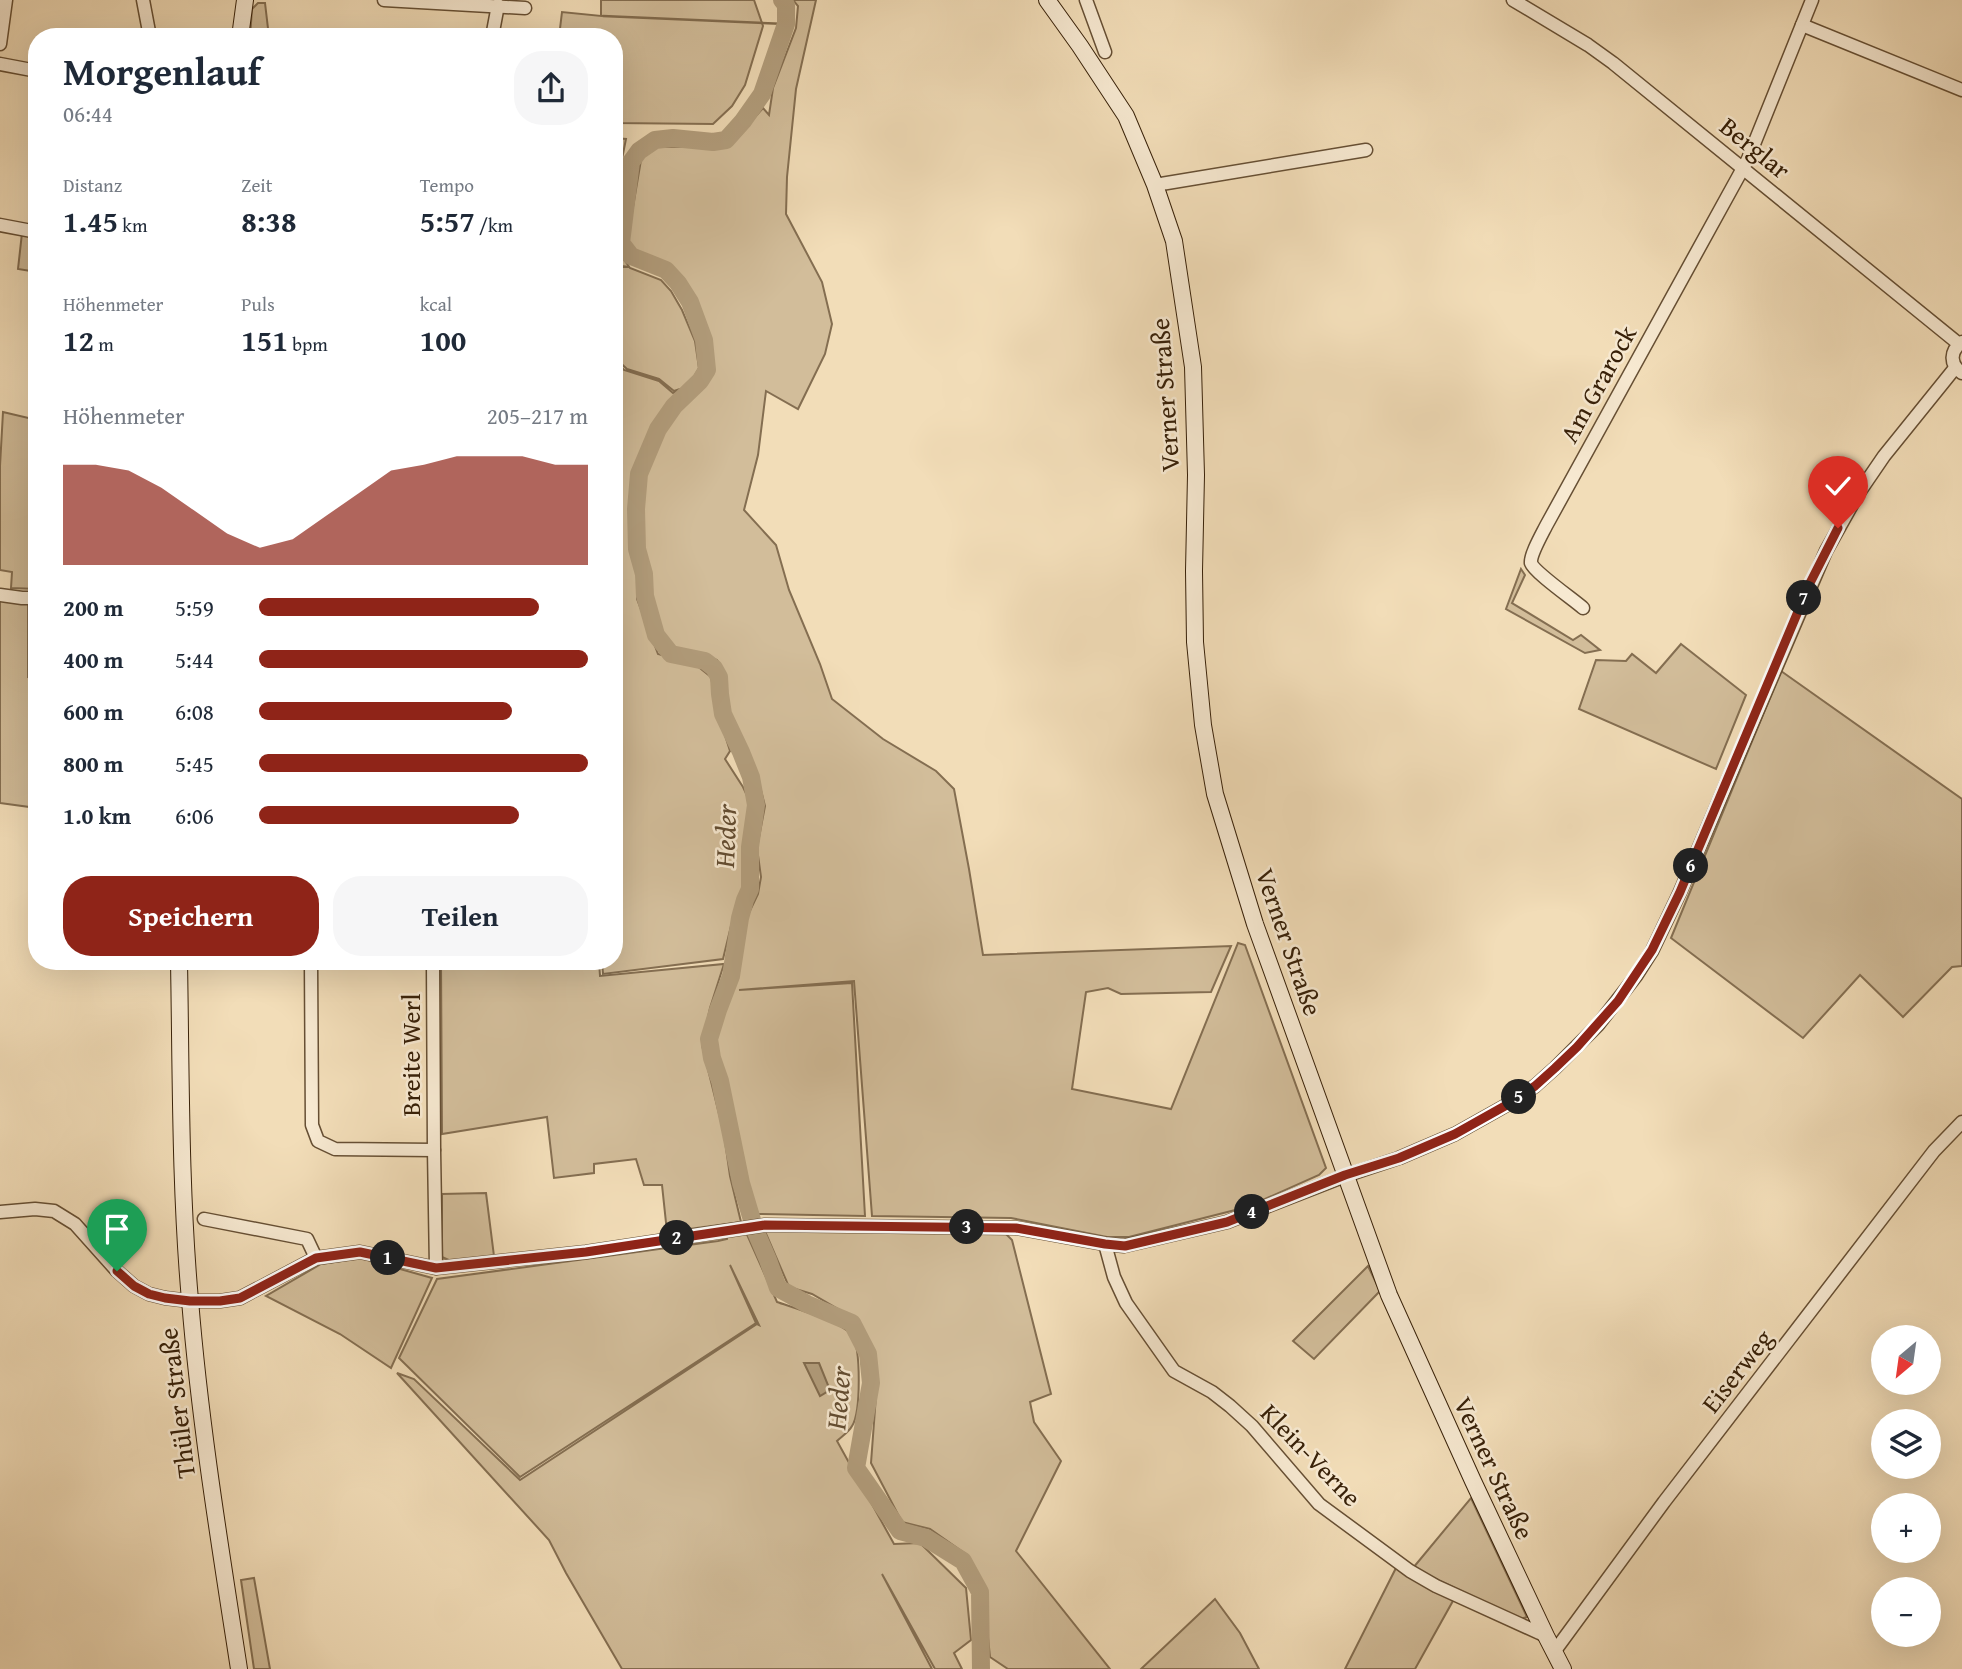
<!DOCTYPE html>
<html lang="de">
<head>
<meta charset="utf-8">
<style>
	body { margin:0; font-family:"Gentium Book Plus",serif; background:#f6f6f7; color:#1f2937; height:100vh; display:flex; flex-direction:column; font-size:26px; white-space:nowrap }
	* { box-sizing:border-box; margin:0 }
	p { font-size:23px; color:#747a83 }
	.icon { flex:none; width:38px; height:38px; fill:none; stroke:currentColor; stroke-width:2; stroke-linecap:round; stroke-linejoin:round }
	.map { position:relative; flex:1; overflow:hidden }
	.panel { position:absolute; left:28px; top:28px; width:595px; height:942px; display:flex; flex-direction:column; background:#fff; border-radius:28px; box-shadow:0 7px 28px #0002 }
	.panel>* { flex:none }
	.needle { width:46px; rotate:209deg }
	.tools { position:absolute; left:1871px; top:1325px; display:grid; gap:14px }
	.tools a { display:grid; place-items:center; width:70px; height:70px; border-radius:50%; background:#fff; box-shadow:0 7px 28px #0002; font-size:35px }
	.pin { position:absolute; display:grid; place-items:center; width:60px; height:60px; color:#fff; margin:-72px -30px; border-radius:50% 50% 50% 0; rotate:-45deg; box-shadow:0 0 7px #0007 }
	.pin .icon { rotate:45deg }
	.km { position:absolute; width:35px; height:35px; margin:-18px; border-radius:50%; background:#222; color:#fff; font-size:19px; line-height:35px; text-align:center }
	.round { display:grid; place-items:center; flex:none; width:74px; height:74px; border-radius:28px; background:#f6f6f7 }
	.headline { display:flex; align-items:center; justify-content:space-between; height:119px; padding:0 35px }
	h1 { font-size:38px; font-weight:700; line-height:52px }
	.metrics { display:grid; grid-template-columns:repeat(3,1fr); gap:10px; height:119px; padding:7px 35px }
	.metrics div { display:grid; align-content:center }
	.metrics b { font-size:30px; font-weight:700 }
	.metrics small { font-size:19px; font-weight:400 }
	.metrics p { font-size:19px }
	.chart { height:196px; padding:14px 35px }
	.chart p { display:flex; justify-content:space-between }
	.chart svg { width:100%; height:126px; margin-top:7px; fill:#8f2418; opacity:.7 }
	.action { display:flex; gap:14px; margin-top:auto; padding:14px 35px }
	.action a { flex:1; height:80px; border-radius:28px; background:#8f2418; color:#fff; font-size:28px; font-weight:700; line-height:80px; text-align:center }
	.action a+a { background:#f6f6f7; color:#1f2937 }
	ul { padding:0 35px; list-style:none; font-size:23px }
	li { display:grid; grid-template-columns:112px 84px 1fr; align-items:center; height:52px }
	li i { height:18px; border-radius:9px; background:#8f2418 }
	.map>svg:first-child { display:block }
</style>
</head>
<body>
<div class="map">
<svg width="1962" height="1669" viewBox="0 0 1962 1669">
	<rect width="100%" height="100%" fill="#f2ddb8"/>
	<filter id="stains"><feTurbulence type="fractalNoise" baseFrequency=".00286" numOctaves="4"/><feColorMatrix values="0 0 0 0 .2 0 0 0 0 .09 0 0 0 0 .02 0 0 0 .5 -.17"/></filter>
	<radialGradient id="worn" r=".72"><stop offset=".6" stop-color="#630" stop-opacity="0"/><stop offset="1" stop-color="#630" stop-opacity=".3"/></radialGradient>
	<g fill="#d2bd9a" stroke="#846e51" stroke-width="2">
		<path d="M601,0h153l9,26 -18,59 -13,21 -19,18 -99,-1v-86h-55l3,-25 39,4z"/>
		<path d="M793,0h23l-20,89 -9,88 -1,37 36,68 10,42 -7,30 -27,55 -32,-18 -8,64 -14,55 32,35 13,45 31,74 12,35 51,40 53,32 18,18 15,80 14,86 248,-9 -20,46 -90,2 -13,-6 -22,4 -14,97 99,20 67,-166 7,2 81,223 -7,7 -72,32 -118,30h-22l-96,-19 -139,-2 -18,-235 -115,9 113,-7 13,233 -107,-2 -11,-34 -21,-100 -9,-26 -2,-15 7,-28 13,-31 11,-61 12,-25 3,-17 -4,-29 8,-42 -9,-35 -27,-58 -5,-41 -7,-12c-10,-3 -36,-7 -43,-12 -24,-17 -23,-74 -30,-100l-7,51 21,55 38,11 15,12 6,33 13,41 -5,8 18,28 7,15 -6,42 1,41 -14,41 -8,33 -120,15 -1,-13h12v-602l10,11 35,11 14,12 7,-4 -6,2 -15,-12 -32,-10 -13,-12v-90h15l-15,-2v-127l12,1 -9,45 -1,64 14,20 31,12 10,11 11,19 13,31 4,27 -5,9 -10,10 11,-8 7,7 -7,9 9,-9 8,-14 -3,-32 -13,-38 -27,-36 -21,-10 -14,-3 -7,-11 15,-88 16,-7 71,-1 34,-38 6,7 4,-27 23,-60 2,-22z"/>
		<path d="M258,3h7l4,34h-19l2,-28z"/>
		<path d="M22,233l15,2v37l-19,-3z"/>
		<path d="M3,412l34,8v169l-26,-1 1,-16 -12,-2v-104z"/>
		<path d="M1521,569l4,6 -13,28 61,37 8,-5 19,15 -15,3 -79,-44z"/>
		<path d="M0,600l28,4v73l9,1v130l-37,-5z"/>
		<path d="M1681,644l65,51 -30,74 -137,-60 17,-49 30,1 6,-7 24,19z"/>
		<path d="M1781,671l181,128v167l-10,1 -49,50 -43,-42 -57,63 -132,-100z"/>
		<path d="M441,961h158l1,15 124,-12 -14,44 -8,37 22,89 6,42 11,46 -74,10 -5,-47h-18l-8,-26 -42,5v9l-40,5 -7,-61 -105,17z"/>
		<path d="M486,1193l8,63 -43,5 -9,-4v-63z"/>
		<path d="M764,1229l240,3 8,8 39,154 -21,8 4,20 27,39 -45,90 94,118h-102l-18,-12 -7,-68 -16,-34 -37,-26 -28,-7 -31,-59 6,-81 -4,-31 -16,-31 -45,-26 -23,-7z"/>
		<path d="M745,1230l32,72c17,6 65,20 75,33 9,13 9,77 0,91 -3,6 -11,11 -15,15l57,103 26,-1 46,45 5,52 -17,13 8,16h-27l-53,-95 50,95h-310l-56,-96 -17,-33 -152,-167 17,6 106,101 237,-156 2,1 -29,-60 26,58 -236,154 -121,-119 38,-79 281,-38 9,-2v-3z"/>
		<path d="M361,1258l71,20 -41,90 -51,-34 -74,-38 55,-32z"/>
		<path d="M1368,1266l12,25 -66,68 -21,-18z"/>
		<path d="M1471,1498l56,119 -7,2 -107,-51z"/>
		<path d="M1397,1566l57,33 -39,70h-70z"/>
		<path d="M254,1578l16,91h-16l-13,-89z"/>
		<path d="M1215,1599l25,34 19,36h-118z"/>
	</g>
	<path fill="#b29d7c" stroke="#816b4e" stroke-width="2" d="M819,1363l11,27 -10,6 -16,-33z"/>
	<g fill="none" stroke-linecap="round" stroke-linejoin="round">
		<path stroke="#816b4e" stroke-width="2.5" d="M603,16l183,8"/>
		<path stroke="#b29d7c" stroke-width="18" d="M782,0l4,5v19l-24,70 -19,27 -17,19 -13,2 -40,-4 -18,2 -16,11 -8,11 -10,81 10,13 35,14 12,13 12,19 14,38 3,30 -7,11 -26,25 -16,23 -19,45 -3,35 1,40 7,25 1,22 11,39 15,19 34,7 9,7 5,9 1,17 3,20 18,38 10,25 5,28 -6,42v42l-5,11 -5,18 -9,58 -13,34 -9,29 3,19 8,23 21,102 14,47 13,30 10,28 29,16 45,19 16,31 3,29 -15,85 44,63 26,7 37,23 17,31 1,77"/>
		<g stroke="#664f34" stroke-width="15">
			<g id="minor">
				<path d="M143,0l7,37"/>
				<path d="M384,0l141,8"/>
				<path d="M1086,0l19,52"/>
				<path d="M1513,0l75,45 25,18 346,281"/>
				<path d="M1802,25l160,65"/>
				<path d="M492,37l6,-32"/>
				<path d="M0,44l6,-44"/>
				<path d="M0,64l37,7"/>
				<path d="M1155,185l211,-35"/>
				<path d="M0,225l37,7"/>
				<path d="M1962,342c-12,9 -13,22 0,31"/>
				<path d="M0,595l22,3h15"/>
				<path d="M1583,608c-9,-8 -49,-36 -52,-45 -1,-8 11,-29 15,-37l202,-367 64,-159"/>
				<path d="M311,961l1,164 6,16 17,8 99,1"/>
				<path d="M433,961l1,189 2,118"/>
				<path d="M0,1212l35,-3 19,2 21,13 42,47 17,15 15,8 16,4 25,3h30l20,-3 76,-40 44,-6 76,16 150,-16 179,-27 251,3 89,16 19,2 103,-24 118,-46 54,-18 56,-24 57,-32 23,-16 20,-18 43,-43 38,-49 16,-25 28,-59 146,-341 32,-57 26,-38 71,-88"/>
				<path d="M204,1219l103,20 9,19"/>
				<path d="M1105,1244l9,33 12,26 48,68 38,21 18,14 22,20 67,78 91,67 26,15 110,50"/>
				<path d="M1554,1652l110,-150 270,-351 28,-29"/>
			</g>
		</g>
		<g stroke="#372008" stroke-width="18">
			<g id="secondary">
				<path d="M1047,0l33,46 46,70 29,69 19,56 19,126 3,108 -2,96 1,71 8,83 12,69 40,130 134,371 84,186 73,155 17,33"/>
				<path d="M240,37l5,-37"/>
				<path d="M179,961c2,113 1,227 11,339 10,124 30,246 49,369"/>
			</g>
		</g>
		<use href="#minor" stroke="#f7e9d1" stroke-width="12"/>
		<use href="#secondary" stroke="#f7e9d1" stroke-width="16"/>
	</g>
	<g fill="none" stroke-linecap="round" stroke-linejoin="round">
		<g stroke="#fff" stroke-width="14">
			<path id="route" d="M117,1271l17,15 15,8 16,4 25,3h30l20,-3 76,-40 44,-6 76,16 150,-16 179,-27 251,3 89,16 20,2 102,-24 118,-47 54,-17 56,-24 57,-32 23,-16 20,-18 22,-21 41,-46 34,-51 28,-58 130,-309 28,-55"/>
		</g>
		<use href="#route" stroke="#8f2418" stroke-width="9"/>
	</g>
	<g text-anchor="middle" stroke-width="5" stroke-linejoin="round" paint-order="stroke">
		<g font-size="26" fill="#372008" stroke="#f7e9d1">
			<text transform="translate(1755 148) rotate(39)" y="9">Berglar</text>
			<text transform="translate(1598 384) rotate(-61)" y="9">Am Grarock</text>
			<text transform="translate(1165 395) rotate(-94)" y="9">Verner Straße</text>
			<text transform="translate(1289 942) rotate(71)" y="9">Verner Straße</text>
			<text transform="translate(411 1055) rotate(-90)" y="9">Breite Werl</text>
			<text transform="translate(1737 1371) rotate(-52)" y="9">Eiserweg</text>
			<text transform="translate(177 1403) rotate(-97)" y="9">Thüler Straße</text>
			<text transform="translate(1311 1455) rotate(46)" y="9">Klein-Verne</text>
			<text transform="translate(1494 1468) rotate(65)" y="9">Verner Straße</text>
		</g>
		<g font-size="28" font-style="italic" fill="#624c31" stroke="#f7e9d1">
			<text transform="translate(725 836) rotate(-88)" y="10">Heder</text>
			<text transform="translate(838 1398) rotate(-85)" y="10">Heder</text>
		</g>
	</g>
	<rect width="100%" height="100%" filter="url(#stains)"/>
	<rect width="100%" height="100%" fill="url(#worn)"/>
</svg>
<div class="tools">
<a><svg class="needle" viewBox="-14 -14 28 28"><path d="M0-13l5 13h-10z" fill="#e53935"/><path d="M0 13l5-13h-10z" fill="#747a83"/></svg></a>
<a><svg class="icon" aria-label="layers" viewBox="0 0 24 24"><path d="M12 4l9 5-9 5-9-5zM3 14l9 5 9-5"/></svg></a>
<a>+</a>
<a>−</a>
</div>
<div class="pin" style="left:117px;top:1271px;background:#1e9e55"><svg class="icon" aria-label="arrive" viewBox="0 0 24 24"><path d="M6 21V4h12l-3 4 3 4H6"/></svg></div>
<div class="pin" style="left:1838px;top:528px;background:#d93025"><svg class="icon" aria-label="check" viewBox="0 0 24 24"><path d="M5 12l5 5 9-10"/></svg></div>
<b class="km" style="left:388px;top:1258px">1</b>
<b class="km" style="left:677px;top:1238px">2</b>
<b class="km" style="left:967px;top:1227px">3</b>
<b class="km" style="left:1252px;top:1212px">4</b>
<b class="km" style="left:1519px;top:1097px">5</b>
<b class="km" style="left:1691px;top:866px">6</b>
<b class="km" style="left:1804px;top:598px">7</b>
<section class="panel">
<div class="headline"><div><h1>Morgenlauf</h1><p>06:44</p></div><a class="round"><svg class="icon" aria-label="share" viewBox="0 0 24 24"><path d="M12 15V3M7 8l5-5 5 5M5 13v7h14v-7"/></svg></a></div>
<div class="metrics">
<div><p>Distanz</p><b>1.45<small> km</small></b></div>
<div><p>Zeit</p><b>8:38</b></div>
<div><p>Tempo</p><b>5:57<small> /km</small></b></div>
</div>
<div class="metrics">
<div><p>Höhenmeter</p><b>12<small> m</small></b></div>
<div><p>Puls</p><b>151<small> bpm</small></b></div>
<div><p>kcal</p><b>100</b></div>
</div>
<div class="chart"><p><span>Höhenmeter</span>205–217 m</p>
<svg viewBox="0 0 160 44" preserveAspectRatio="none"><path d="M0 44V9L10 9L20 11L30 17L40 25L50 33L60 38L70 35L80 27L90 19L100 11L110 9L120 6L130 6L140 6L150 9L160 9V44z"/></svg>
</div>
<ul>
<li><b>200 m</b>5:59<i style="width:85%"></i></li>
<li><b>400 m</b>5:44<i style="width:100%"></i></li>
<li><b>600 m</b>6:08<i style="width:77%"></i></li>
<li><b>800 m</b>5:45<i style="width:100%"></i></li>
<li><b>1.0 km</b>6:06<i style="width:79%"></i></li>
</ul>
<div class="action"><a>Speichern</a><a>Teilen</a></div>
</section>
</div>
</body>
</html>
